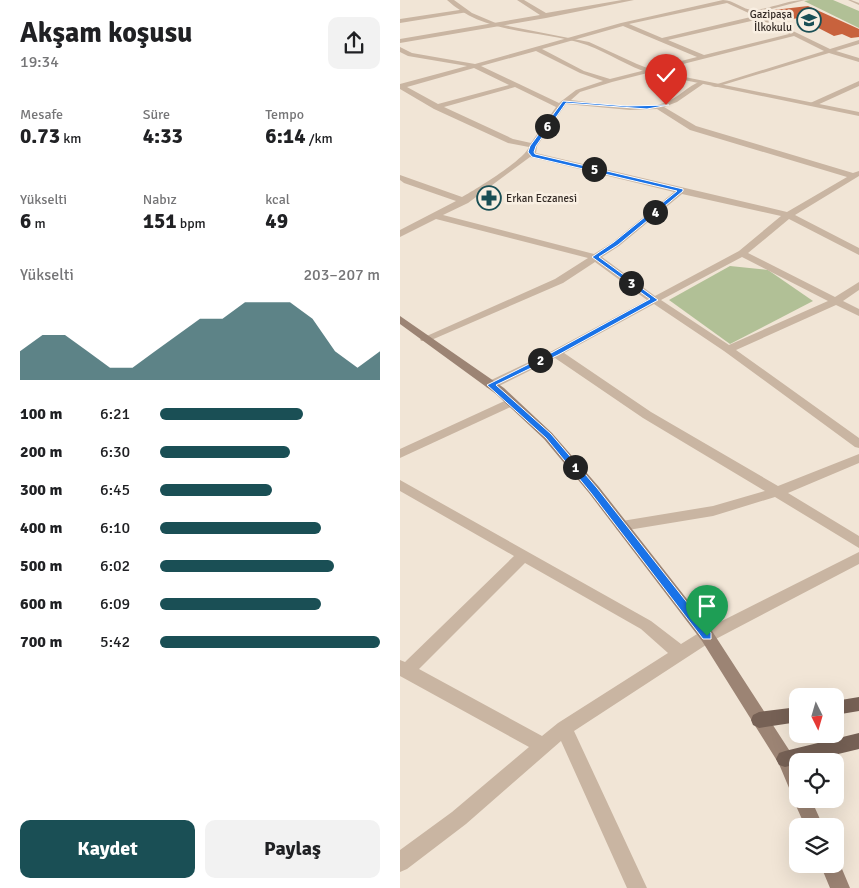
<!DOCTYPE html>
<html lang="tr">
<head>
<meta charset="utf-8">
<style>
	body { margin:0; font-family:Signika,sans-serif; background:#f2f2f2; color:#202124; height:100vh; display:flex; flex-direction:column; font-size:19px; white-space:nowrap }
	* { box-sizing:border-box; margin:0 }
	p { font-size:16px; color:#757577 }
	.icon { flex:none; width:28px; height:28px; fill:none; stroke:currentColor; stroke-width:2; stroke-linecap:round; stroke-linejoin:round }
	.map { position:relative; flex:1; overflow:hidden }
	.side { display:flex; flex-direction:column; background:#fff; width:400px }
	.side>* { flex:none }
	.needle { width:32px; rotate:175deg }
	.fabs { position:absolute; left:389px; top:688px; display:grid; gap:10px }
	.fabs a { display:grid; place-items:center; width:55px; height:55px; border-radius:10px; background:#fff; box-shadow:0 5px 20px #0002; font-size:25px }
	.pin { position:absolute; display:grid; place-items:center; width:42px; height:42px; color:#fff; margin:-51px -21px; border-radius:50% 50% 50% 0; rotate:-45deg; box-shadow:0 0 5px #0007 }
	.pin .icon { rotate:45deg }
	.km { position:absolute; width:25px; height:25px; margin:-12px; border-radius:50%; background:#222; color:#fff; font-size:14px; line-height:25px; text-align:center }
	.round { display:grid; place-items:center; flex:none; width:52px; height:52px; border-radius:10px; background:#f2f2f2 }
	.summary { display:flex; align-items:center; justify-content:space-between; height:85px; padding:0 20px }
	h1 { font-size:28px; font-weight:700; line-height:38px }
	.metrics { display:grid; grid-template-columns:repeat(3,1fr); gap:8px; height:85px; padding:5px 20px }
	.metrics div { display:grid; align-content:center }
	.metrics b { font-size:21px; font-weight:700 }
	.metrics small { font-size:14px; font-weight:400 }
	.metrics p { font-size:14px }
	.chart { height:140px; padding:10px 20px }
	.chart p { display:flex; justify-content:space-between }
	.chart svg { width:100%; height:90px; margin-top:5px; fill:#1a4f55; opacity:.7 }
	.primary-button { display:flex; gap:10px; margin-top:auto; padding:10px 20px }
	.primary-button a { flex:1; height:58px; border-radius:10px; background:#1a4f55; color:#fff; font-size:20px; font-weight:700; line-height:58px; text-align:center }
	.primary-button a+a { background:#f2f2f2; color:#202124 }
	ul { padding:0 20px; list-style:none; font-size:16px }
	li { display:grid; grid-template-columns:80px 60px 1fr; align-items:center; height:38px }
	li i { height:12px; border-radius:6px; background:#1a4f55 }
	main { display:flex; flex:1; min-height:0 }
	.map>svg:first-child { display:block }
</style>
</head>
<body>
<main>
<section class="side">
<div class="summary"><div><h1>Akşam koşusu</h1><p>19:34</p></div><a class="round"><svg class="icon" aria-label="share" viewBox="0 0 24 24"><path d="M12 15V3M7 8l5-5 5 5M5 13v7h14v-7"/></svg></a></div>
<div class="metrics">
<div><p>Mesafe</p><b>0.73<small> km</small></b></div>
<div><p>Süre</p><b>4:33</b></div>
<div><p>Tempo</p><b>6:14<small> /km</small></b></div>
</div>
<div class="metrics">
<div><p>Yükselti</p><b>6<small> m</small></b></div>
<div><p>Nabız</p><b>151<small> bpm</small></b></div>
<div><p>kcal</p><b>49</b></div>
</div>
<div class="chart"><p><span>Yükselti</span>203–207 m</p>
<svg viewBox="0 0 160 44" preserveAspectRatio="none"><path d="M0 44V30L10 22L20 22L30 30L40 38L50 38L60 30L70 22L80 14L90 14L100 6L110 6L120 6L130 14L140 30L150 38L160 30V44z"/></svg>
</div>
<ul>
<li><b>100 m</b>6:21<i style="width:65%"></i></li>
<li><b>200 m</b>6:30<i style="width:59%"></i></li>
<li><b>300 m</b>6:45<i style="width:51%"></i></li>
<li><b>400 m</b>6:10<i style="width:73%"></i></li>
<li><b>500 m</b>6:02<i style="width:79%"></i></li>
<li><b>600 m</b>6:09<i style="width:73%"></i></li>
<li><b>700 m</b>5:42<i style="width:100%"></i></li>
</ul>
<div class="primary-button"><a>Kaydet</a><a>Paylaş</a></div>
</section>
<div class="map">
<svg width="459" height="888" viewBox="0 0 459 888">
	<rect width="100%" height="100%" fill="#f1e5d6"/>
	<g fill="#b1c096">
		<path d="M410,0h23l26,11v17l-55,-27z"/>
		<path d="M330,266l38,4 45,31 -83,43 -61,-44z"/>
	</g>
	<path fill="#c8623d" d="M408,6l51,23v8l-8,1 -9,-4 -8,2 -35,-18 -7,1 -18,-9z"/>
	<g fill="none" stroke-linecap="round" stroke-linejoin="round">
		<path fill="#c9b5a2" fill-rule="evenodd" d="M448,0h3l8,3v2z"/>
		<g fill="#c9b5a2" fill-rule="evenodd">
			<path d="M117,0h7l22,13 76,-13h12l-88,18 -146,25v-4l140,-24z"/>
			<path d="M323,0c11,0 20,10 30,10 18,-1 34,-10 52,-10l-49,13 74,36 29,-9v4l-23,7 23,7v4l-30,-9 -113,34 -5,-1 113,-35 -30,-15 -182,46 -32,10 -9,8c29,3 65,13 93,3 14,-5 24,-17 37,-22l3,2 -1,1 -26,18 -13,5 32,19 157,47 6,-2v5l-64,39 64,33v7l-70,-36 -41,34 87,44 24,-15v8l-16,11 16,8v7l-23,-11 -100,45 123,88v10l-4,-1 -131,-96 -70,-47 -90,49 87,59 127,74 81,-32v9l-71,30 71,43v12l-84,-51 -62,19 -91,15 -5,-1 -2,-4 2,-4 5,-1 91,-15 52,-15 -122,-73 -88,-60 -60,30h-8l-2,-3 2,-3 65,-31 95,-51 -52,-38 -32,21 -134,58h-8l-1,-2 135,-60 33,-21 -152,-39 -36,18v-7l56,-29 -52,-18 -4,-3v-5l62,22c14,-8 62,-37 67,-50l-21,-4 -74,-34 -34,-20v-5l67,-18 -59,-10 -8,-4v-5l12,6 63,11 146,-41zM327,3l28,13 -93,22 -33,-14zM360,19l29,15 -85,21 -36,-15zM223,26l74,31 -87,22 -26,-8 -42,-22zM136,51l44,22 23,8 -27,9 -17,13 -78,-37zM74,68l35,17 -71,19 -31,-17zM115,87l41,20 -25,36 -18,-4 -69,-32zM166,104l64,6 27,-1 33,21 157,47 -60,35 -251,-59 1,-7zM130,157l144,35 -61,50 -19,12 -151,-39 25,-12zM282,194l99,22 -42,35 -84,45 -53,-39 17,-11zM342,257l86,44 -99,44 -68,-45z"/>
			<path d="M66,9l2,3 -68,11v-4z"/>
			<path d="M459,81v5l-44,20 -7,-2z"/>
			<path d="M111,398l4,1 2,3 -2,3 -115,53v-9z"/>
			<path d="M0,480l251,141 30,23 21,-13 157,-79v12l-147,77 -138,90 73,157h-20l-66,-147 -95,83 -59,45 -7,3v-22l52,-38 77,-65 -129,-71v-16l5,2 109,-106 -114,-65zM125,563l116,66 27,24 -110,70 -16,13 -123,-67z"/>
		</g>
		<path fill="#c9b5a2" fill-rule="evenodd" d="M47,0h7l18,13 26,11 91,18 48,22 18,7 204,41v4l-209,-43c-22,-6 -41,-20 -63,-28 -47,-16 -101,-9 -140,-45z"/>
		<g fill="#9c8474" fill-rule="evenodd">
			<path d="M0,316l104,72 48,45 47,54 113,144 79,122 7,14v32h13l12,27h-18l-12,-27 1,-3 -2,-1 -13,-31 -77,-123 -113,-148 -45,-54 -48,-45 -96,-70z"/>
			<path d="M435,856l2,1 13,31h-20l-10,-24h15z"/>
		</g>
		<g fill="#766155" fill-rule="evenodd">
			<path d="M459,697v14l-24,4v-14z"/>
			<path d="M398,707v15l-39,6 -6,-3 -2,-5 2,-5 6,-3z"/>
			<path d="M459,733v16l-50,12h-11v3l-13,3 -6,-2 -3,-6 3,-6 6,-2z"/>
		</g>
	</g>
	<path fill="#1a73e8" stroke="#fff" d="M163,101l64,5 42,-1 -22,4 -81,-6 -30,43 -2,6 1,2 148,35v2l-65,54 -19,12 59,43 -100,55 -62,30 55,49 46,54 114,145v6h-8l-112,-146 -45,-55 -59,-53 66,-33 97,-53 -58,-42 22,-15 63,-51 -145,-34 -4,-5 2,-6z"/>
	<defs>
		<g id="school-ring" transform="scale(1.25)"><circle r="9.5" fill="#f9efe2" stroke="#1a4f55" stroke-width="1.5"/><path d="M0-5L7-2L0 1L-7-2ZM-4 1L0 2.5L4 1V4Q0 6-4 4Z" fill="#1a4f55"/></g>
		<g id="pharmacy-ring" transform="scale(1.25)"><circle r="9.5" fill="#f9efe2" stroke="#1a4f55" stroke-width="1.5"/><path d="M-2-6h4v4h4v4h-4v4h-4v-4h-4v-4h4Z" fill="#1a4f55"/></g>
	</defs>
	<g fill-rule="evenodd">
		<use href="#school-ring" x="409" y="20"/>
		<use href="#pharmacy-ring" x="89" y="198"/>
	</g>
	<g text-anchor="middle" stroke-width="5" stroke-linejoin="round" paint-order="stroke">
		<g font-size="11" fill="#332a25" stroke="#f9efe2" text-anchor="end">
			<text x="392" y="18">Gazipaşa<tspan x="392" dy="13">İlkokulu</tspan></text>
			<text x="106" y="202" text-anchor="start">Erkan Eczanesi</text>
		</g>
	</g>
</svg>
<div class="fabs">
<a><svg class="needle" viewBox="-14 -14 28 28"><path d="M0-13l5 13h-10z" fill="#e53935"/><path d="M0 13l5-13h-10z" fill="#757577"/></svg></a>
<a><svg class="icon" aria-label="locate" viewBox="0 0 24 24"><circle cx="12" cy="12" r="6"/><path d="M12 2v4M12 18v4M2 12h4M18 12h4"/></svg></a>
<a><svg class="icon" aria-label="layers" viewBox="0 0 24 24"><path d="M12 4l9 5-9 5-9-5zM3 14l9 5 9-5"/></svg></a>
</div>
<div class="pin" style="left:307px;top:636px;background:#1e9e55"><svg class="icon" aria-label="arrive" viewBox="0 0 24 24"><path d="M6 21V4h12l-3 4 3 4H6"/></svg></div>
<div class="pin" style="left:266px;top:105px;background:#d93025"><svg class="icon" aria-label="check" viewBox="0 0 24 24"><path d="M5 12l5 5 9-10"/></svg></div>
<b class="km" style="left:175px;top:467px">1</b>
<b class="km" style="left:140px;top:360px">2</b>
<b class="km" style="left:231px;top:283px">3</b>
<b class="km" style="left:255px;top:212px">4</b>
<b class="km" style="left:194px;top:169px">5</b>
<b class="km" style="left:147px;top:126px">6</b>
</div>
</main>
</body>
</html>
